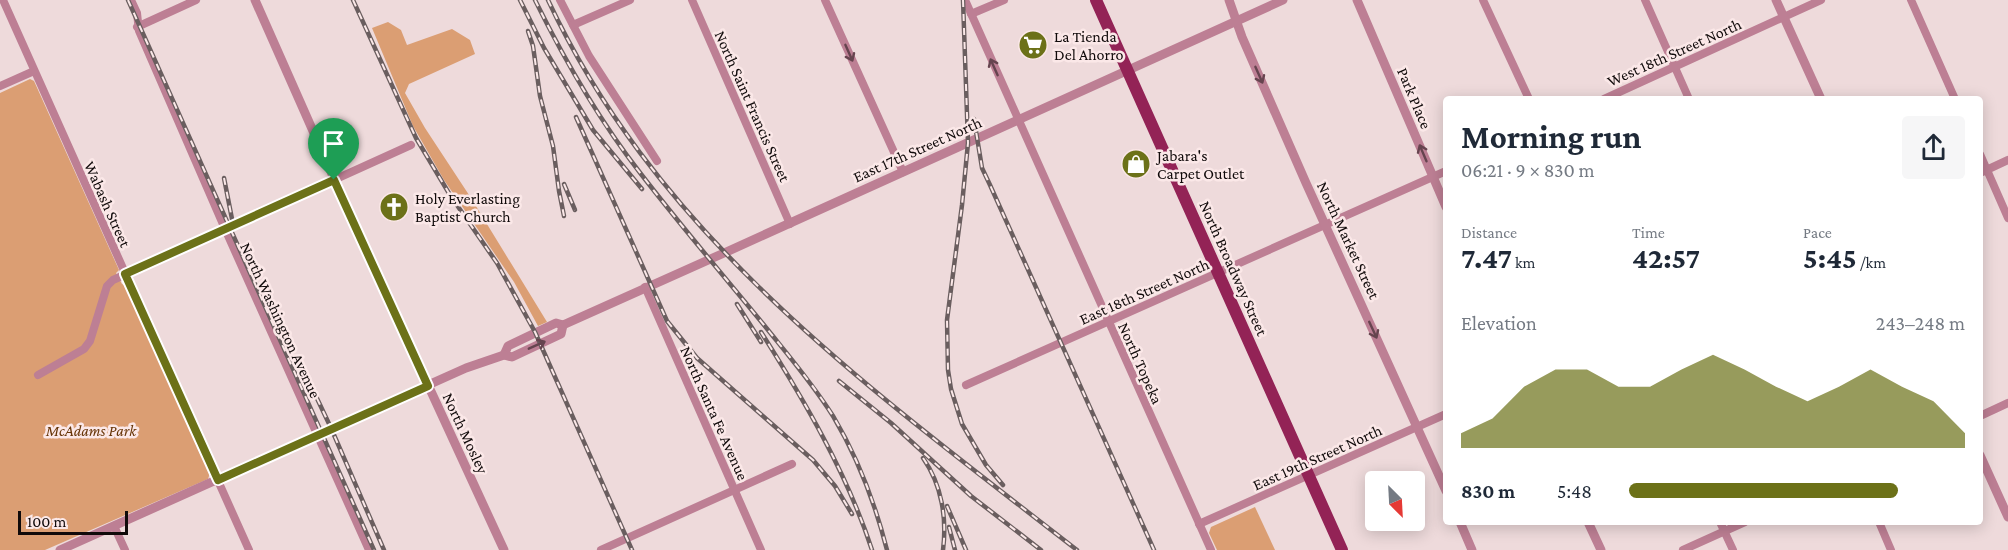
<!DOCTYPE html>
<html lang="en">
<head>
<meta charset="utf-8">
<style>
	body { margin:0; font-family:"Crimson Pro",serif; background:#f6f6f7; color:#1f2937; height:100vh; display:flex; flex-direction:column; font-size:22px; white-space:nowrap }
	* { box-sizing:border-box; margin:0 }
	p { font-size:20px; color:#747a83 }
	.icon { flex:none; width:33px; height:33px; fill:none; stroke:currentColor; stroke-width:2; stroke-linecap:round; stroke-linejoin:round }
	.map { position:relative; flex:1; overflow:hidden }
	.sheet { position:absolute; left:1443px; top:96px; width:540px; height:429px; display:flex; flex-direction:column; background:#fff; border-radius:6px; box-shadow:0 3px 15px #0003 }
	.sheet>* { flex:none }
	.needle { width:39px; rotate:156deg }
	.fabs { position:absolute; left:1365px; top:471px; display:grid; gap:12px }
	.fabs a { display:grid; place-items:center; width:60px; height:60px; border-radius:6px; background:#fff; box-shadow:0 3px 15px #0003; font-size:30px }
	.scale { position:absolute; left:18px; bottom:15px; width:110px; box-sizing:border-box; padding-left:6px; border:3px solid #100a0a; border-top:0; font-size:16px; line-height:21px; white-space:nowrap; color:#100a0a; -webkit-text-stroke:4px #fbe8e8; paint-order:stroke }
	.pin { position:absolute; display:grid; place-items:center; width:51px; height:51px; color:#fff; margin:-62px -26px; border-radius:50% 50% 50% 0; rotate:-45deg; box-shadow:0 0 6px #0007 }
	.pin .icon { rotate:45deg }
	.round { display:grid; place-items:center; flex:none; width:63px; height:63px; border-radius:6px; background:#f6f6f7 }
	.overview { display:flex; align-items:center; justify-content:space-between; height:102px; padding:0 18px }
	h1 { font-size:33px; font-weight:700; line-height:45px }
	.figures { display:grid; grid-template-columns:repeat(3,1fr); gap:9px; height:102px; padding:6px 18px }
	.figures div { display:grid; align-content:center }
	.figures b { font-size:30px; font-weight:700 }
	.figures small { font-size:16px; font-weight:400 }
	.figures p { font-size:16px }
	.chart { height:168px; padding:12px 18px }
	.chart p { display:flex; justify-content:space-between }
	.chart svg { width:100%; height:108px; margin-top:6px; fill:#6c7118; opacity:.7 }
	ul { padding:0 18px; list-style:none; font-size:20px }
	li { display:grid; grid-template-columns:96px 72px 1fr; align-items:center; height:45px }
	li i { height:15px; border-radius:8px; background:#6c7118 }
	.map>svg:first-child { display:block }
</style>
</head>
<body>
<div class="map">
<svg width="2008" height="550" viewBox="0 0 2008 550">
	<rect width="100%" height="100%" fill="#eedadb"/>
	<g fill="#db9e73">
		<path d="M388,22l13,8 6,15 45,-16 18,11 5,14 -66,30 -4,9 20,35 46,70 76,124 -9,4 -24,-44 -70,-102 -31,-54 -41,-98z"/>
		<path d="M30,79l4,2 85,189 -3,3 6,11 4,2 84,187 -2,6 -163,71h-45v-457z"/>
		<path d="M1255,507l20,43h-58l-8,-17 2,-6z"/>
	</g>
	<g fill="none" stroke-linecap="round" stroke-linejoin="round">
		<g stroke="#bd7f94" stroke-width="8">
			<path d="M3,0l246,550"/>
			<path d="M131,0l6,13 2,18 86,198 144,321"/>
			<path d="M560,0l29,56 68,105"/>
			<path d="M692,0l98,224"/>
			<path d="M825,0l78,172"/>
			<path d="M965,0l246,550"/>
			<path d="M1483,0l46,99"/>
			<path d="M1645,0l44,99"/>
			<path d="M1911,0l44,99"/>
			<path d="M971,14l33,-14"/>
			<path d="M573,25l57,-25"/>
			<path d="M137,27l59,-27"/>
			<path d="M0,86l34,-15"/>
			<path d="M1604,99l217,-99"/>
			<path d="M1980,154l28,64"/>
			<path d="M1980,173l28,-13"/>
			<path d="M645,287l116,263"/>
			<path d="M38,375l46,-26 6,-8 17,-55 6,-6 298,-135"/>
			<path d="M966,385l480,-214"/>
			<path d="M1980,416l28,-13"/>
			<path d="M1720,522l13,28"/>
			<path d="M1879,522l12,28"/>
			<path d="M1199,524l247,-110"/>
			<path d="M114,526l11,24"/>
			<path d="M601,550l191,-86"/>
			<path d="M1683,550l62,-28"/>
		</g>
		<g stroke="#bd7f94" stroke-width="9">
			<path d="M255,0l104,235 145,315"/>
			<path d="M1229,0l13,37 64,146 140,308"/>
			<path d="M1357,0l89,207"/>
			<path d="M1776,0l45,99"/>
			<path d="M504,355l4,-9 48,-23 7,2 161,-72 559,-253"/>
			<path d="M1980,455l28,62"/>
			<path d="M1460,522l12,28"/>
			<path d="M1588,522l13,28"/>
			<path d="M60,550l406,-182 38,-13 8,2 49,-23 2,-9"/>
		</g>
		<path stroke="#932356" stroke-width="12" d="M1096,0l246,550"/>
		<g stroke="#6a5e5f" stroke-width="4.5">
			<g id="rail">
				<path d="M128,0l246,550"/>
				<path d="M353,0l63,138 34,57 47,68 38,69 97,218"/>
				<path d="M520,0l24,48 49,82 49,59"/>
				<path d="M535,0c30,61 64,120 106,174 40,52 82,101 123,151 24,30 49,59 69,91 25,42 42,87 54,134"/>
				<path d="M548,0c112,240 326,392 529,550"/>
				<path d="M963,0l5,143 -6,62 -15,115 1,50 3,19 11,35 24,41 17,20"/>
				<path d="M528,31l5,15 7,50 13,50 6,45 5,25"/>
				<path d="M576,117l91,204 30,37 116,102 22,26 17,28"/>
				<path d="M974,119l8,49 8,17 164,365"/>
				<path d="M224,178l8,41"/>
				<path d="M564,184l11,26"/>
				<path d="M737,304l24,38"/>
				<path d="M761,332c43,68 86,141 111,218"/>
				<path d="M305,373l26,55 53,122"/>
				<path d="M839,381l52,42 80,73 70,54"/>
				<path d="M923,458c19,27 24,61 20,92"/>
				<path d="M947,506l19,44"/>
				<path d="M949,527l6,23"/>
			</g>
		</g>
		<use href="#rail" stroke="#fbe8e8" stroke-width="2" stroke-dasharray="7" stroke-linecap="butt"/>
	</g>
	<defs><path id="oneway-shaft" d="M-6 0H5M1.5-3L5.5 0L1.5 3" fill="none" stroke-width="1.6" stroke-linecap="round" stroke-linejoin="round" transform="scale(1.5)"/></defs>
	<g stroke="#66444f">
		<use href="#oneway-shaft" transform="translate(849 53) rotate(66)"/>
		<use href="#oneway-shaft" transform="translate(994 67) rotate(-114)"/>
		<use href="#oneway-shaft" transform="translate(1259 75) rotate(66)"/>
		<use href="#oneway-shaft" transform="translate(1423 153) rotate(-113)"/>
		<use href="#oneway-shaft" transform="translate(1373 330) rotate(65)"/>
		<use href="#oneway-shaft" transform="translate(537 345) rotate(-24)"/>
	</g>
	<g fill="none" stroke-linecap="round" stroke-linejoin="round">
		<g stroke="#fff" stroke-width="12">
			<path id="route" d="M334,180l94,206 -210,94 -93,-206z"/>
		</g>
		<use href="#route" stroke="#6c7118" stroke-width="8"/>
	</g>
	<defs>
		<g id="supermarket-disc" transform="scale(1.5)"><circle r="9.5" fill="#6c7118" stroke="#fbe8e8"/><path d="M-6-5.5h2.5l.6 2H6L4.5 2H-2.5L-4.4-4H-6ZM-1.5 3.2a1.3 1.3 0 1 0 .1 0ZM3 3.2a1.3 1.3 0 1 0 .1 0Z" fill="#fff"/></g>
		<g id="shop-disc" transform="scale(1.5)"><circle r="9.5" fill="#6c7118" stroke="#fbe8e8"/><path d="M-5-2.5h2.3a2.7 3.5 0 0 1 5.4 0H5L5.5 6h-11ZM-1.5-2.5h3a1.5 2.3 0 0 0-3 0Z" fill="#fff"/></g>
		<g id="church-disc" transform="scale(1.5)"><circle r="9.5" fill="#6c7118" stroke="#fbe8e8"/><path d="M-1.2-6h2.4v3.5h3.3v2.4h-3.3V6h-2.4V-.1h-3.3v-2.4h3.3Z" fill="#fff"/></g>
	</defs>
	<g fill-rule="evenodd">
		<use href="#supermarket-disc" x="1033" y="45"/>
		<use href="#shop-disc" x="1136" y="164"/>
		<use href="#church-disc" x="394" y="207"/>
	</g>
	<g text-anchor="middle" stroke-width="5" stroke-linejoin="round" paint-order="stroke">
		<g font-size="16" fill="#100a0a" stroke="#fbe8e8" text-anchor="start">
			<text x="1054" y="42">La Tienda<tspan x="1054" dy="18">Del Ahorro</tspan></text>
			<text x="1157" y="161">Jabara's<tspan x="1157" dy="18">Carpet Outlet</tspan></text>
			<text x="415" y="204">Holy Everlasting<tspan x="415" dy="18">Baptist Church</tspan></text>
		</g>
		<g font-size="16" fill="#100a0a" stroke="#fbe8e8">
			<text transform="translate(1674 52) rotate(-24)" y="6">West 18th Street North</text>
			<text transform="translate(1415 98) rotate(67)" y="6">Park Place</text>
			<text transform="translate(753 106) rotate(66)" y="6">North Saint Francis Street</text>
			<text transform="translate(917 149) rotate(-24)" y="6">East 17th Street North</text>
			<text transform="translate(108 204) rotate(66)" y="6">Wabash Street</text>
			<text transform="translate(1349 240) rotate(65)" y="6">North Market Street</text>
			<text transform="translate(1234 268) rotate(66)" y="6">North Broadway Street</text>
			<text transform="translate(1144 291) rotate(-24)" y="6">East 18th Street North</text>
			<text transform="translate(281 320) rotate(65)" y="6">North Washington Avenue</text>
			<text transform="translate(1141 363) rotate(66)" y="6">North Topeka</text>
			<text transform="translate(715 413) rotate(66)" y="6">North Santa Fe Avenue</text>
			<text transform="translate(466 433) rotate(65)" y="6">North Mosley</text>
			<text transform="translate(1317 457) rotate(-24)" y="6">East 19th Street North</text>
		</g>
		<g font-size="16" font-style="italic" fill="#673507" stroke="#fbe8e8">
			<text x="91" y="436">McAdams Park</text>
		</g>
	</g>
</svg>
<div class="fabs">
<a><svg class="needle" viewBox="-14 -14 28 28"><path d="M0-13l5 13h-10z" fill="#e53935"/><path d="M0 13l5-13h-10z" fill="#747a83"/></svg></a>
</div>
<div class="scale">100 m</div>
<div class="pin" style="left:334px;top:180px;background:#1e9e55"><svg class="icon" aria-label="arrive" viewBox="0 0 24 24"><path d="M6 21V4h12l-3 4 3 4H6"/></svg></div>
<section class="sheet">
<div class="overview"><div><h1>Morning run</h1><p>06:21 · 9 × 830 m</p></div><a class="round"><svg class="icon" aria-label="share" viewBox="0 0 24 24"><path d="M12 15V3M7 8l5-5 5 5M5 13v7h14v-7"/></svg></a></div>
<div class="figures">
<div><p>Distance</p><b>7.47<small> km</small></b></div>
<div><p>Time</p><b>42:57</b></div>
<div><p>Pace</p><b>5:45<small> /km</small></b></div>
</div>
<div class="chart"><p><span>Elevation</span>243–248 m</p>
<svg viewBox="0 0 160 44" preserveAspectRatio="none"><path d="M0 44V38L10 32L20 19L30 12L40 12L50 19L60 19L70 12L80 6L90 12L100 19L110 25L120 19L130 12L140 19L150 25L160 38V44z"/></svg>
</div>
<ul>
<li><b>830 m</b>5:48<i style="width:80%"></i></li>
</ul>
</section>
</div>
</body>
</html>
